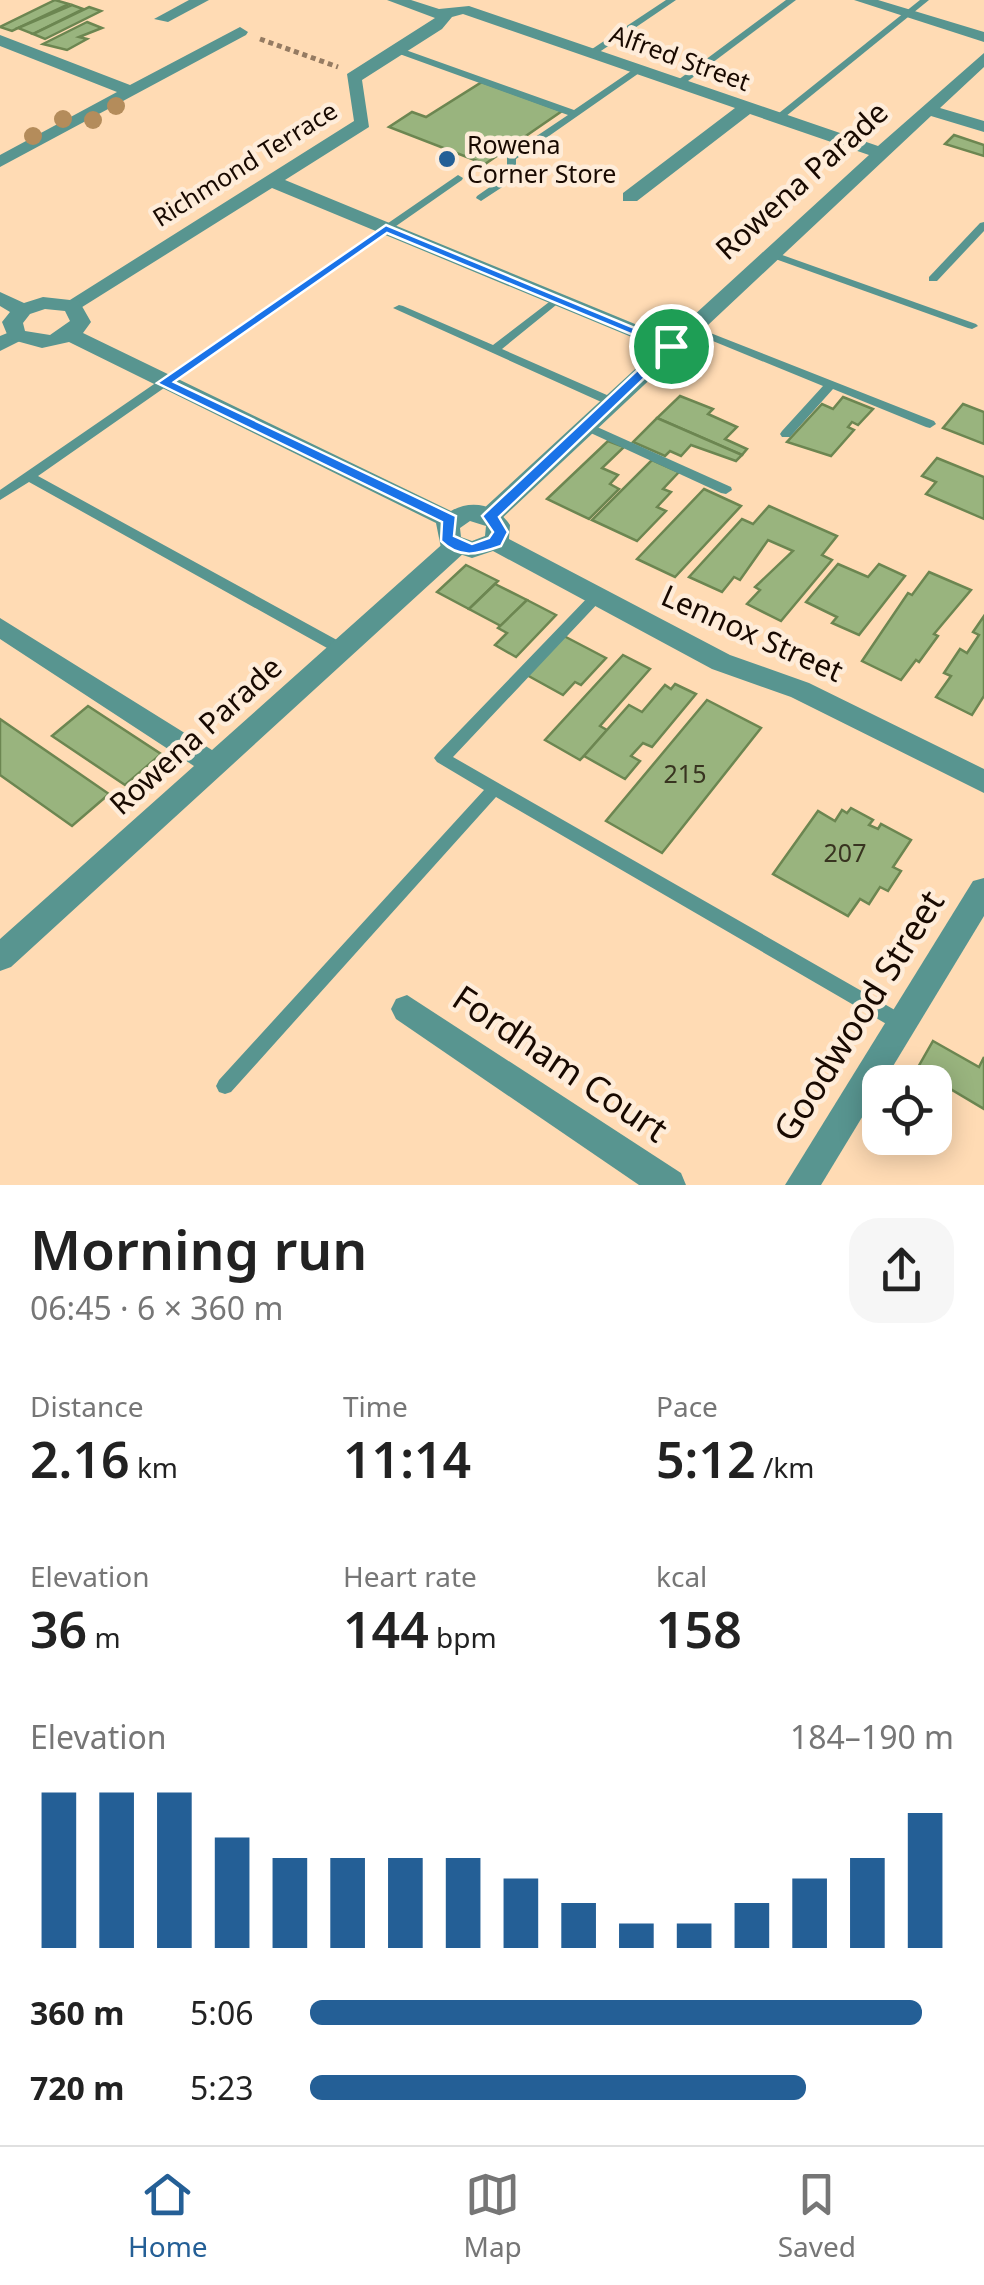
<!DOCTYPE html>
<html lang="en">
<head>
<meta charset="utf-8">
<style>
	body { margin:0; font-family:"Noto Sans",sans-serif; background:#f6f6f6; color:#222; height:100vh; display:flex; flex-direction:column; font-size:38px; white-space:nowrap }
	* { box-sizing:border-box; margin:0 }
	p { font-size:32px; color:#767676 }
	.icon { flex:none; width:55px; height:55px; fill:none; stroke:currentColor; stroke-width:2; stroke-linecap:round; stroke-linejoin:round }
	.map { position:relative; height:1185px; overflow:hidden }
	.panel { display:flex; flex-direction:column; background:#fff; flex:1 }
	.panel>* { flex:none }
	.controls { position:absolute; left:862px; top:1065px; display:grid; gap:20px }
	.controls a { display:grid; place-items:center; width:90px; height:90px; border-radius:20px; background:#fff; box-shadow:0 5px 25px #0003; font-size:50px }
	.pin { position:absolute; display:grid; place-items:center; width:85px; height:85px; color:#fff; margin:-42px; border:5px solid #fff; border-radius:50%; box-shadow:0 2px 10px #0007 }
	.round { display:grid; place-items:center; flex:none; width:105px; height:105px; border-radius:30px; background:#f6f6f6 }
	.headline { display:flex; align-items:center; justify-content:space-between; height:170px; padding:0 30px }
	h1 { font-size:55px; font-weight:600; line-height:75px }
	.stats { display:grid; grid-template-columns:repeat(3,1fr); gap:15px; height:170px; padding:10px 30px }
	.stats div { display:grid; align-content:center }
	.stats b { font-size:50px; font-weight:600 }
	.stats small { font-size:28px; font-weight:400 }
	.stats p { font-size:28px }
	.chart { height:280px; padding:20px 30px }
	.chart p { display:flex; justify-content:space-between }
	.chart svg { width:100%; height:180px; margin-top:10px; stroke:#245f96; stroke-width:6 }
	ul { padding:0 30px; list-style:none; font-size:32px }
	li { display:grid; grid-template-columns:160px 120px 1fr; align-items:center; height:75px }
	li i { height:25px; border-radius:12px; background:#245f96 }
	.menu { display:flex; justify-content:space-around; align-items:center; height:140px; border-top:2px solid #e0e0e0; background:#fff; font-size:28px; color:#767676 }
	.menu a { display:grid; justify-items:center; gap:5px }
	.menu .active { color:#245f96 }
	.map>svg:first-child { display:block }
</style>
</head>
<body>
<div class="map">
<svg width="984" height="1185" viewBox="0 0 984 1185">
	<rect width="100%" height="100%" fill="#ffdbb4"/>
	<g fill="#99b47e" stroke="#6c8651" stroke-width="2.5">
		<path d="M55,0l14,4 -57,27 -12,-4z"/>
		<path d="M72,5l11,4 -50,25 -15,-6z"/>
		<path d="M89,7l12,4 -56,28 -12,-5z"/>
		<path d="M87,22l15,6 -23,9 8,2 -20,11 -24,-6z"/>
		<path d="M482,82l80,29 -77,53 -96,-37 23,-15 14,5z"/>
		<path d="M954,135l30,10v11l-39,-12z"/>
		<path d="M680,396l33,13 -5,5 29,13 -12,12 22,10 -5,6 -85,-37z"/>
		<path d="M843,397l30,12 -15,16 -6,-3 -4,5 6,3 -23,26 -44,-14 35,-38 11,5z"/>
		<path d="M963,404l21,8v32l-41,-16z"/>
		<path d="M657,418l85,37 -6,6 -45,-16 -10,11 -11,-5 -5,5 -32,-14z"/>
		<path d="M608,441l16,6 -22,21 16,7 -8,9 9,5 -30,30 -42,-20z"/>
		<path d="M937,458l47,19v42l-58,-25 10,-12 -14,-6z"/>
		<path d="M652,460l27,12 -16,17 8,3 -14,15 9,4 -29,30 -45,-21z"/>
		<path d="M704,489l37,17 -66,71 -38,-18z"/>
		<path d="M769,506l68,30 -15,19 10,5 -51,61 -34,-17 13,-14 -5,-3 38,-36 -25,-11 -28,40 -6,-3 -12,15 -33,-15 53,-58 11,5z"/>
		<path d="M838,564l30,13 11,-13 26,12 -46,59 -27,-12 5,-6 -31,-15z"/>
		<path d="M466,565l32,16 -29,28 -32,-17z"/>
		<path d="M929,572l42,18 -37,44 4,2 -19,26 -3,-2 -15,20 -39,-19 46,-68 4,2z"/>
		<path d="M495,584l32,16 -26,26 -32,-17z"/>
		<path d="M527,600l29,15 -40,42 -21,-12 12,-12 -9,-5z"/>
		<path d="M984,616v80l-12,19 -36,-18 15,-21 -7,-3 16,-24 7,4 12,-18 -6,-3z"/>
		<path d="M562,635l44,23 -25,27 -6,-3 -12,13 -38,-21z"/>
		<path d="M623,655l27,14 -50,57 7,4 -23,26 -4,4 -35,-20z"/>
		<path d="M675,684l21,10 -44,53 -9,-4 -12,13 9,5 -15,18 -41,-23 45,-51 13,7 23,-27 6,4z"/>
		<path d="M707,700l54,28 -99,125 -56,-32z"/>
		<path d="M88,706l73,48 -36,31 -73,-49z"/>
		<path d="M0,719l109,75 -37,32 -72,-51z"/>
		<path d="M851,808l22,12 -4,5 9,4 3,-5 30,16 -18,27 8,4 -13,20 -8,-4 -11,17 -9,-5 -12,17 -75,-42 45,-63 17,10 7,-11 5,3z"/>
		<path d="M933,1041l46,26 5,-10v52l-67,-40z"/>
	</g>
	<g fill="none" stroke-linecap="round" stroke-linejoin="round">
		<path stroke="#957b62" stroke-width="5" stroke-dasharray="5 4" stroke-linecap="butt" d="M260,39l78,28"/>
		<g fill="#589590" fill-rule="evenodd">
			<path d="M666,0h10l-81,55h-6v-4z"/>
			<path d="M786,0h10l-116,87h-6v-4z"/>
			<path d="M920,0h9l-149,121h-6v-4z"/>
			<path d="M394,48h6l174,62 60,-41 8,2 -126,88v19l-35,23 -5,-3 1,-2 30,-21v-19l61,-41 -174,-63z"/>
			<path d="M458,175l5,3 -1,2 -424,296 308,169 2,4 -2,4h-10l-307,-171 -29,18v-10z"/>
			<path d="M984,222v9l-47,50h-8v-4l51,-54z"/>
			<path d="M771,251l205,73 2,2 -6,3 -4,-1 -201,-72v-4z"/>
			<path d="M557,296l4,1v4l-59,48 114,50 2,3 -2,3h-8l-215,-97 6,-3 4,1 90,39z"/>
			<path d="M690,325l244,96 2,3 -6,4 -4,-1 -93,-38 -43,48h-8l-2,-3 2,-3 41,-45 -137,-56v-4z"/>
			<path d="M586,422l145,65 1,3 -6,4 -5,-1 -139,-64 -2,-3z"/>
			<path d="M597,591l5,2 2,3 -2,3 -149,158 454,260 3,6 -3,6 -6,2 -6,-2 -399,-232 -265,295 -6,2 -6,-2 -3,-6 3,-6 265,-290 -47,-28 -3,-4 3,-4 155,-161z"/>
		</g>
		<g fill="#589590" fill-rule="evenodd">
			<path d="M189,0h20l-41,22 -14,-3z"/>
			<path d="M387,0h24l28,9 30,-3 409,140 106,-93v14l-44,41 44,13v11l-53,-16 -433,406h-16l-4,-6 4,-6 176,-162 -386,-160 -193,121h-14l-3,-4 292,-184 -7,-47 88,-56zM463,14l272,94 -112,85v8h14l113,-87 119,41 -200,183 -384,-158 84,-53 -7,-47 80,-51 10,-12z"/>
			<path d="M854,0h24l106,32v10z"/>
			<path d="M240,27l8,5 -2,3 -246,132v-12l117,-63 -117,-46v-11l130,50z"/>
			<path d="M17,329l7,2v8l-24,12v-15z"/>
			<path d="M456,538l12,8 -3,6 -454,415 -11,4v-32l194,-173 -194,-127v-21l212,132 235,-210z"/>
			<path d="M984,878v38l-163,269h-36l188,-304z"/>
			<path d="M407,995l274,178 5,12h-47l-243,-166 -5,-10 5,-10z"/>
		</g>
		<path fill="#589590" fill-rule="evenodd" d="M0,292l24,11 19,-6 36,4 12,21 -8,11 368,178c21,-12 46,-6 59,14l-1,14 221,116 79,28 175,86v24l-193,-96 -79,-28 -219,-118 -21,7 -31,-10 -5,-25 -367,-181 -27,6 -33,-9 -7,-17 8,-10 -10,-6zM45,309l20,2 5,10 -20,14 -25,-4 -2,-8 7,-9zM470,521l16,5 -1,10 -13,5 -11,-4 -1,-9z"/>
	</g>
	<g fill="#b48c5b">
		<circle cx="116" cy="106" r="9"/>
		<circle cx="63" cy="119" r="9"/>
		<circle cx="93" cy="120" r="9"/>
		<circle cx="33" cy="136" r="9"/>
	</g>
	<path fill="#1a73e8" stroke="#fff" stroke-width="2.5" fill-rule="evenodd" d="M386,225l292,121 -179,171 9,15 -7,14c-23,8 -41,14 -60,-5l1,-19 -285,-139zM387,233l275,114 -177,166 -3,3 11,16 -4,6 -17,6 -18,-8 2,-20 -282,-134z"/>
	<circle fill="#245f96" stroke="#feecd9" stroke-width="4" cx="447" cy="159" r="10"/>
	<g text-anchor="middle" stroke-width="9" stroke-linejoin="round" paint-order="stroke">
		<g font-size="25" fill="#180900" stroke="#feecd9">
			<text transform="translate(680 58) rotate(20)" y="9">Alfred Street</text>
			<text transform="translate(245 164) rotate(-32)" y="9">Richmond Terrace</text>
		</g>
		<g font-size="25" fill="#180900" stroke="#feecd9" text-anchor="start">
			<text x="467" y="154">Rowena<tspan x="467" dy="29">Corner Store</tspan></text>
		</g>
		<g font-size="25" fill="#383420">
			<text x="685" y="783">215</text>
			<text x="845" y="862">207</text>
		</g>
		<g font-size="30" fill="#180900" stroke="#feecd9">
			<text transform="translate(802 181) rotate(-42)" y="10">Rowena Parade</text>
			<text transform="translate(752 634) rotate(24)" y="10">Lennox Street</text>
			<text transform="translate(196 736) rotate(-42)" y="10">Rowena Parade</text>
		</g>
		<g font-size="35" fill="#180900" stroke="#feecd9">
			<text transform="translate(859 1016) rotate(-58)" y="12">Goodwood Street</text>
			<text transform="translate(560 1064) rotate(34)" y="12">Fordham Court</text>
		</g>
	</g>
</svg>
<div class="controls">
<a><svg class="icon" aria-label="locate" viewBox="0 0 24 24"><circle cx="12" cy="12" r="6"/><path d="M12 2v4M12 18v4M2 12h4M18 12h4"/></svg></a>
</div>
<div class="pin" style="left:671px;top:346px;background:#1e9e55"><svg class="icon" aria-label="arrive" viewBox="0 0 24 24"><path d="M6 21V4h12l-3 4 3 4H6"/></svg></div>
</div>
<section class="panel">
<div class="headline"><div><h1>Morning run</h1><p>06:45 · 6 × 360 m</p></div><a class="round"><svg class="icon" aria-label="share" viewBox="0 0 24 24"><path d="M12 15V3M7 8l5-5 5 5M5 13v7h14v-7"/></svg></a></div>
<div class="stats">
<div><p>Distance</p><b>2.16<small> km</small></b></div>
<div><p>Time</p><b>11:14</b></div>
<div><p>Pace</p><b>5:12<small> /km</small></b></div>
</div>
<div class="stats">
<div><p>Elevation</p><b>36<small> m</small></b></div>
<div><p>Heart rate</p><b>144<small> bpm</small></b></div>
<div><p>kcal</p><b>158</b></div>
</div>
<div class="chart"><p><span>Elevation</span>184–190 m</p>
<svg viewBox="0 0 160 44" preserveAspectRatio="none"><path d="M5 44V6M15 44V6M25 44V6M35 44V17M45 44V22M55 44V22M65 44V22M75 44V22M85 44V27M95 44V33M105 44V38M115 44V38M125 44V33M135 44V27M145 44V22M155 44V11"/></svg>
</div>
<ul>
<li><b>360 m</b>5:06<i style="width:95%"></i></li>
<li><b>720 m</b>5:23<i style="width:77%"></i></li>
</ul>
</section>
<nav class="menu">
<a class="active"><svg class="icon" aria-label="home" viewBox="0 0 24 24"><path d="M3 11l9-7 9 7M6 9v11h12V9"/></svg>Home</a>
<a><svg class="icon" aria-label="map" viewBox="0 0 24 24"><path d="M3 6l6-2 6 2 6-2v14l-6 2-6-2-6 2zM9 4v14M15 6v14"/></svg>Map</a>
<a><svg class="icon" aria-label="saved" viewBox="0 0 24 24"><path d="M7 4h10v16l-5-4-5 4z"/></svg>Saved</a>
</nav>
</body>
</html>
